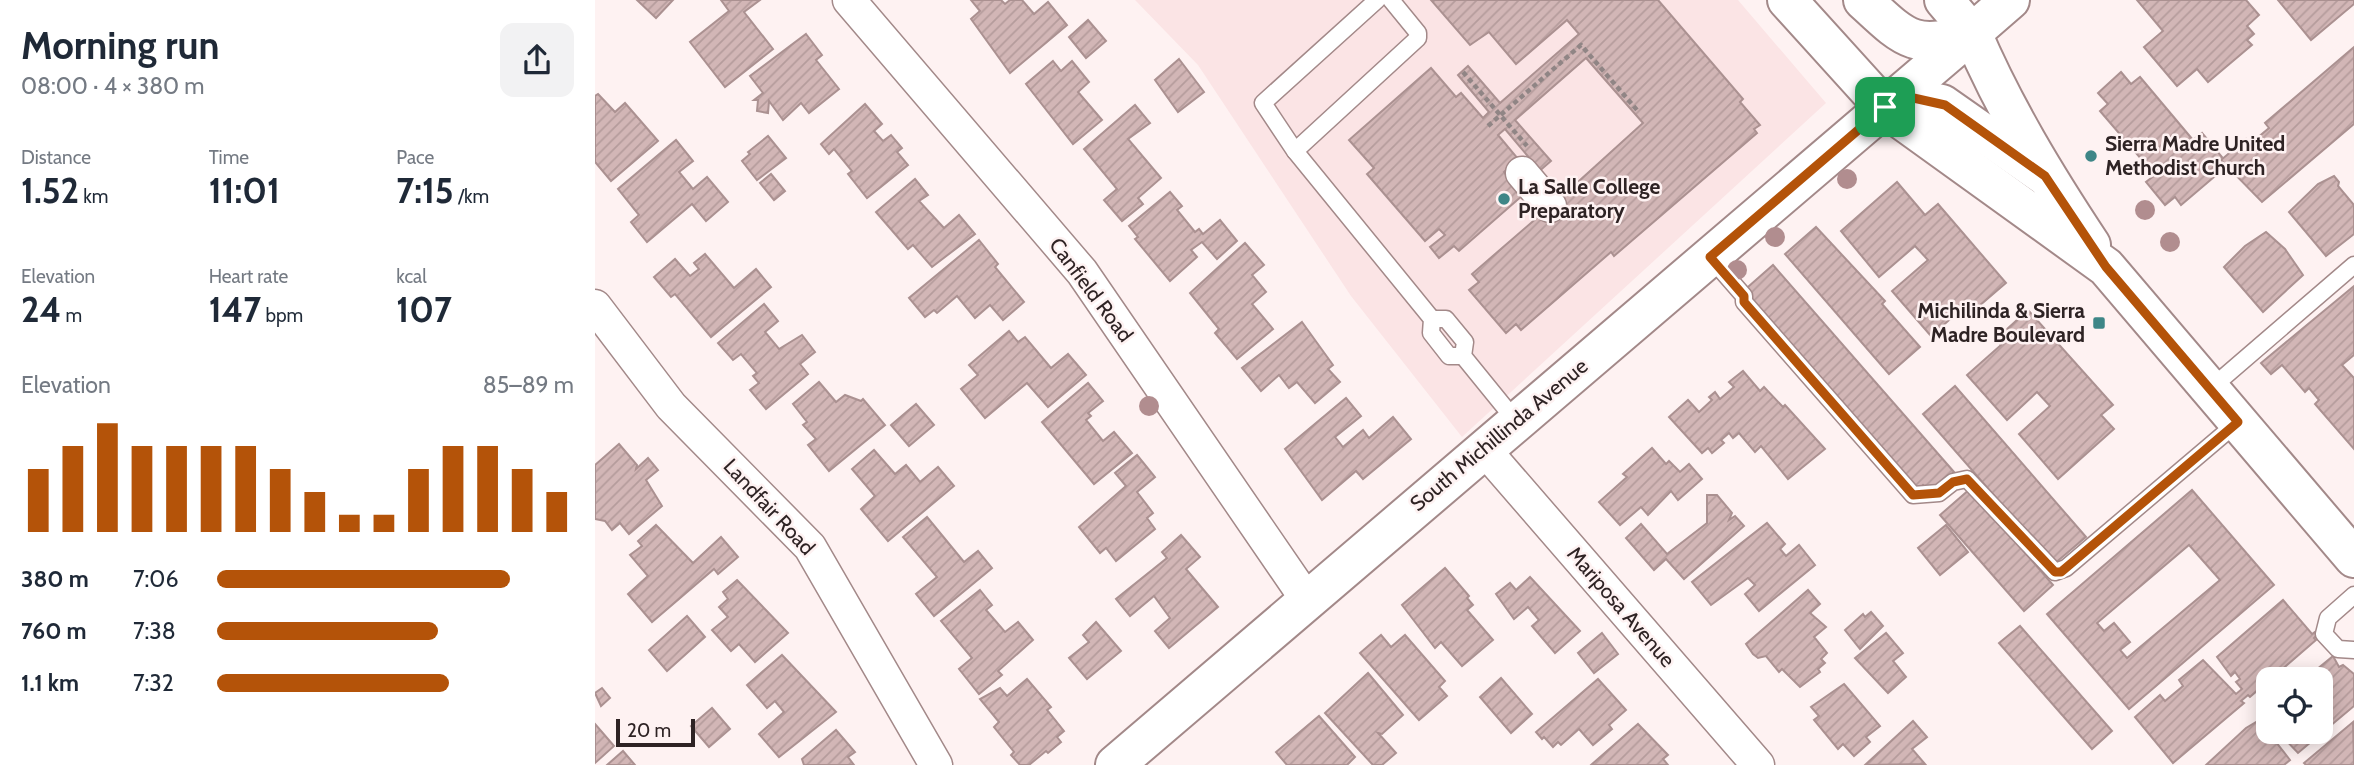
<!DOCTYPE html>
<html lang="en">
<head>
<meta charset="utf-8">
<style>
	body { margin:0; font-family:Cabin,sans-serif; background:#f2f2f3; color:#1f2937; height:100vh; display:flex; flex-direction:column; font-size:26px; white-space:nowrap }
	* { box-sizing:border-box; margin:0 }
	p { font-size:23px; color:#747a83 }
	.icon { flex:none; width:38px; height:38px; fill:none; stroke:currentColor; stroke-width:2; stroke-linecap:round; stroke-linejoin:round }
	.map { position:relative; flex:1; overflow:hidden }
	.sheet { display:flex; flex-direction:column; background:#fff; width:595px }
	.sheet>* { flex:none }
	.controls { position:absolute; left:1661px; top:667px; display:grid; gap:14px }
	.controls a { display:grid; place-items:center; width:77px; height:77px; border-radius:14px; background:#fff; box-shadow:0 4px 18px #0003; font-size:35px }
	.scale { position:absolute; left:21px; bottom:18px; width:79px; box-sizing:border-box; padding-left:7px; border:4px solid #2e2324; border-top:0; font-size:19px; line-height:24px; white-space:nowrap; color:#2e2324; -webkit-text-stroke:5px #fef2f2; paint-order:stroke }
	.pin { position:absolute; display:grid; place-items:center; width:60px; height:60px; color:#fff; margin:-30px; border-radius:14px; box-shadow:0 4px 10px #0006 }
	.round { display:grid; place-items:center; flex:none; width:74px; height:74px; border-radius:14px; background:#f2f2f3 }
	.overview { display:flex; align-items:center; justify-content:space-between; height:119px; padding:0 21px }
	h1 { font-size:38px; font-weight:800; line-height:52px }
	.stats { display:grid; grid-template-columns:repeat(3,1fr); gap:10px; height:119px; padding:7px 21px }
	.stats div { display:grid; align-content:center }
	.stats b { font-size:35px; font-weight:800 }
	.stats small { font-size:19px; font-weight:400 }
	.stats p { font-size:19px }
	.chart { height:196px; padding:14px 21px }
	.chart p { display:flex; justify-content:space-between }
	.chart svg { width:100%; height:126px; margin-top:7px; stroke:#b45309; stroke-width:6 }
	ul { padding:0 21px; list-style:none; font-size:23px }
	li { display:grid; grid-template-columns:112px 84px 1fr; align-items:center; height:52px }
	li i { height:18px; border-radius:9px; background:#b45309 }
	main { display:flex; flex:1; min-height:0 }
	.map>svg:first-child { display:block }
</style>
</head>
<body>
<main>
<section class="sheet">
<div class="overview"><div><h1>Morning run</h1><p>08:00 · 4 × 380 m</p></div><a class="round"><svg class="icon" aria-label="share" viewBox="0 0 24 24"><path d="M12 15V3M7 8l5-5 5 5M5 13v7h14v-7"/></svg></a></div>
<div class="stats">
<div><p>Distance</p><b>1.52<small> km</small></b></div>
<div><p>Time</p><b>11:01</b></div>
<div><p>Pace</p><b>7:15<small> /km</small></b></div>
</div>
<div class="stats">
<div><p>Elevation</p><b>24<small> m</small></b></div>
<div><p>Heart rate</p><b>147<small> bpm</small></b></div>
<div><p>kcal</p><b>107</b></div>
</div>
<div class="chart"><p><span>Elevation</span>85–89 m</p>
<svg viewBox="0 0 160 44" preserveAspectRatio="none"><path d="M5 44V22M15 44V14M25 44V6M35 44V14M45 44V14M55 44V14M65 44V14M75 44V22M85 44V30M95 44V38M105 44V38M115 44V22M125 44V14M135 44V14M145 44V22M155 44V30"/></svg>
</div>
<ul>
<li><b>380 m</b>7:06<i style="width:82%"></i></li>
<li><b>760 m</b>7:38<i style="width:62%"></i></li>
<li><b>1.1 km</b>7:32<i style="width:65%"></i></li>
</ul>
</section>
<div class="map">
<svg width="1759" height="765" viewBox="0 0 1759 765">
	<defs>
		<pattern id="building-hatch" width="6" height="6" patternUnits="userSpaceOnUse" patternTransform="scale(1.75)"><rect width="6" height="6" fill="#d2b6b6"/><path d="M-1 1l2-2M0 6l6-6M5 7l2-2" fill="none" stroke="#b59c9c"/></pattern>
	</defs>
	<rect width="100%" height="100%" fill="#fef2f2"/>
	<path fill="#fbe4e5" d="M540,0h603l88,103 -364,334 -111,-141 -153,-231z"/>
	<g fill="url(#building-hatch)" stroke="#ab9191" stroke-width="2" fill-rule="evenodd">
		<path d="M42,0h36l-17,18z"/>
		<path d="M126,0h39l-16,12 29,37 -48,38 -35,-45 39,-31z"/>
		<path d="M406,0l4,4 5,-4h12l12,14 14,-12 19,23 -57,48 -39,-54 9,-8 -9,-11z"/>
		<path d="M836,0h227l85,99 -3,3 20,23 -6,4 3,4 -143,123 -3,-4 -90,78 -5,-6 -10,9 -37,-43 10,-8 -7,-8 74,-64 -23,-15 -64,56 -5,-5 -15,12 -9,-11 15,-12 -6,-6 -14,12 -58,-67 7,-6 -25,-28 82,-72 25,29 5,-4 22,25 6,-6 -31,-37 10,-9 32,37 79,-69 -12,-14 -51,44 -27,-32 -19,13zM991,58l57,65 -85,77 -22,-26 15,-13 -36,-41zM910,129l26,31 -22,19 -5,-7 15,-12 -21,-25z"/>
		<path d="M1542,0h109l13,15 -12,11 7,8 -7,6 5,5 -44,37 -11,-13 -20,17 -33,-39 19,-16z"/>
		<path d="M1683,0h76v4l-43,36z"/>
		<path d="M493,20l18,21 -20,17 -17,-21z"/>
		<path d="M211,34l16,21 -6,5 23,29 -30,24 -8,-10 -18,17 -14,-19 -1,12 -11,-2 1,-11h-4l9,-7 -13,-17z"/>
		<path d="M1759,47v77l-92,78 -41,-42 25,-21 4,5 19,-16 -4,-5z"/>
		<path d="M584,59l25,33 -26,20 -23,-32z"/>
		<path d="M458,61l8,10 11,-10 17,21 -11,10 24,28 -29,24 -47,-60z"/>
		<path d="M1526,72l10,12 9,-7 53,63 9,-7 20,24 -9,7 7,8 -39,33 -6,-8 -10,8 -19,-23 9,-7 -55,-64 8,-7 -10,-11z"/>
		<path d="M3,94l17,18 10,-9 33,38 -47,40 -16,-19v-66z"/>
		<path d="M270,104l17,20 -8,7 9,10 8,-6 11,13 -5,4 11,13 -41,33 -19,-24 4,-3 -18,-22 -5,5 -8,-10z"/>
		<path d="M540,105l15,18 -22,16 33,39 -23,20 5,6 -21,17 -18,-21 13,-11 -33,-40z"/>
		<path d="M173,136l18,22 -29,22 -15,-19 8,-7 -2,-2z"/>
		<path d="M81,140l17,21 -14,11 14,17 14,-12 21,25 -22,19 -14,-17 -45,38 -16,-20 8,-7 -21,-26z"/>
		<path d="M176,174l14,17 -11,9 -14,-17z"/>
		<path d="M1739,176l5,6 -1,4 16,19v29l-28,22 -37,-44 29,-28z"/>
		<path d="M320,179l13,16 -9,6 25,27 15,-13 16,19 -43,33 -19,-22 -5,4 -32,-37z"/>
		<path d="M1302,182l28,33 13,-11 68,79 -34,29 -6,-7 -35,31 -39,-45 36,-31 -13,-14 -36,31 -38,-46z"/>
		<path d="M575,192l12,14 -5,4 18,22 4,-3 4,5 17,-14 17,21 -20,18 -15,-17 -11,8 6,7 -27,24 -35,-42 3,-2 -9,-11z"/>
		<path d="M1221,227l69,74 -3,3 38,43 -31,27 -104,-120z"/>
		<path d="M1671,232l19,17 18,26 -40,37 -39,-45 21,-21z"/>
		<path d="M384,240l19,24 -3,3 29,35 -21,18 -13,-15 -15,13 -18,-22 -20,17 -3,-3 -9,7 -16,-19z"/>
		<path d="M650,243l19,22 -12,10 14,17 -14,12 21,25 -36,30 -22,-26 4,-4 -29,-36z"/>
		<path d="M110,254l29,34 22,-19 15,18 -60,50 -36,-43 -4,3 -17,-20 21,-18 15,17 9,-7 -5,-6z"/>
		<path d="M1178,265l181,207 -24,20 -7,-7 -7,7 -175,-199z"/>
		<path d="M1759,286v69l-12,10 12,13v71l-39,-45 4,-4 -10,-12 -4,4 -23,-27 -11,9 -10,-11z"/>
		<path d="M169,304l14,17 -13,11 14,17 23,-14 13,17 -15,12 8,10 -42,35 -16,-19 9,-7 -6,-7 4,-3 -16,-19 -8,6 -15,-17z"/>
		<path d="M1433,310l85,95 -12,10 13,14 -56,50 -39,-45 31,-28 -13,-14 -30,28 -40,-45 34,-30 -5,-6z"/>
		<path d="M707,322l31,43 -5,4 12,13 -25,21 -18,-21 -8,6 -10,-13 -18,16 -19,-23z"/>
		<path d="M414,331l9,11 7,-5 26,31 17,-14 18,21 -38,32 -21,-24 -42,35 -24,-29 17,-14 -9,-10z"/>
		<path d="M1148,371l17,20 4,-4 19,20 2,-2 40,44 -37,30 -27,-33 -6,6 -16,-19 -6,5 -4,-5 -8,7 3,3 -12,10 -4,-5 -6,5 -33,-36 19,-17 11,12 13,-12 -3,-3 6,-5 5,7 14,-12 -5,-5z"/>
		<path d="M224,382l17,20 9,-7 16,6 2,-2 22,26 -56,46 -21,-26 8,-6 -13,-14 4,-3 -14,-18z"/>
		<path d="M493,383l15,18 -15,12 3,3 -5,4 17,21 11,-9 18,21 -38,31 -52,-62z"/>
		<path d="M1360,386l131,151 -32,27 -131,-150z"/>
		<path d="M751,398l15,18 -26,21 8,10 20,-17 6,8 24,-21 18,22 -48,40 -7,-8 -34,29 -37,-51z"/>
		<path d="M321,404l18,21 -25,21 -18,-21z"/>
		<path d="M24,444l18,21 -1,4 12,-11 10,12 -12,10 16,26 -33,28 -9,-11 -8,7 -7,-9 -10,-2v-54z"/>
		<path d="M1057,448l14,16 3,-3 11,11 9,-8 13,15 -24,21 -7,-9 -23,24 -7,-8 -21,18 -21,-23 28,-25 -4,-3z"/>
		<path d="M279,450l21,24 11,-9 14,17 18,-15 16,19 -66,55 -27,-32 14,-13 -23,-27z"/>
		<path d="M542,455l18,22 -18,15 16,21 -6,5 8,11 -39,32 -10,-13 -6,5 -21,-26 47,-41 -11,-13z"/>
		<path d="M1375,489l83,96 -29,26 -84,-96z"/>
		<path d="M1597,490l82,95 -145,124 -82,-95zM1594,545l31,35 -93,78 -7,-8 10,-8 -16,-19 -10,8 -7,-8z"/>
		<path d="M1112,495h10l15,18 -3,7 6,-4 9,10 -60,53 -18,-20 -12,11 -28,-32 15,-14 26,30 40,-31z"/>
		<path d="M332,517l37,45 14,-11 14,17 -58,48 -18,-22 21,-17 -34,-40z"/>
		<path d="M1172,523l18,21 -5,5 6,7 13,-11 16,20 -56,46 -14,-17 10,-9 -7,-7 -37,27 -19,-23z"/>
		<path d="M61,525l37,38 28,-26 17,20 -20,17 -4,-5 -62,53 -24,-28 20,-18 -18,-21 12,-9 -4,-5z"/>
		<path d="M1351,525l22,27 -28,23 -22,-27z"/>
		<path d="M586,535l19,22 -14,12 32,38 -49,41 -14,-17 15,-13 -16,-22 -24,20 -14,-17 51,-41 -5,-6z"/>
		<path d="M850,568l24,28 -2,2 6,7 -6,5 26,30 -31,26 -21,-24 -6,6 -33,-43z"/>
		<path d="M935,577l50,54 -25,22 -23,-27 7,-6 -11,-13 -14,12 -18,-25 14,-11 6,7z"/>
		<path d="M142,580l51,53 -33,29 -16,-18 -8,7 -19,-21 16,-13 -9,-10 9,-8 -5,-7z"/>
		<path d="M385,590l12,15 -6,5 19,22 13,-10 15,18 -35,31 4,4 -23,19 -20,-25 13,-11 -31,-37z"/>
		<path d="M1213,590l12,14 -10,9 16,14 -12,10 13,16 -6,6 4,4 -7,6 2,3 -20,15 -18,-18 -3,3 -13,-16 -8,2 -5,-4 -7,-10z"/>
		<path d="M1688,600l29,34 3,-2 2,3 -3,3 2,2 -66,57 -2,-2 -7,6 3,2 -71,60 -38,-46 25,-22 5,6 18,-15 -4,-6 24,-20 33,34 6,-5 -6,-7 4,-3 -5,-7 -4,4 -14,-19z"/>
		<path d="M1276,612l12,14 -23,23 -15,-19 18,-16 2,3z"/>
		<path d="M92,616l18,21 -38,34 -18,-21z"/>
		<path d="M501,622l25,29 -34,28 -18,-21 20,-16 -6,-7z"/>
		<path d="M1425,626l92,105 -20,18 -93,-106z"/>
		<path d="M1007,633l16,21 -24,19 -16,-20z"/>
		<path d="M1291,633l17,20 -10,8 13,16 -18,16 -33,-35z"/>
		<path d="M786,635l10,12 14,-12 40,46 -6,6 8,9 -28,24 -59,-67z"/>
		<path d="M187,655l54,57 -57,45 -20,-23 25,-22 -9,-11 -8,7 -20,-23z"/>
		<path d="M1738,656l6,11 4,-2 11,9v32l-56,47 -16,-17 2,-4h37v-53h-16z"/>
		<path d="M773,673l35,42 -21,19 -4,-1 18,20 -14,12h-9l-48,-52z"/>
		<path d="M906,678l31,36 -21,19 -31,-36z"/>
		<path d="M432,679l24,28 -4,3 17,21 -7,6 4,5 -13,11 -2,-2 -17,14h-9l-9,-10 3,-3 -20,-25 5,-5 -19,-23 20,-11 7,8z"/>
		<path d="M1003,679l28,31 -17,15 3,4 -19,16 -14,-16 -18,16 -3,-3 -5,5 -9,-10 -2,2 -6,-7z"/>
		<path d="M1249,684l36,42 -14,11 4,5 -16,14 -11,-12 -5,5 -24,-29 5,-4 -8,-9z"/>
		<path d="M7,688l8,10 -9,8 -6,-13z"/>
		<path d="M117,708l18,21 -21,18 -18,-21z"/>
		<path d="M1673,710v15l-3,3 25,32 -6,5h-78l40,-37 20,-12 -2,-2z"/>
		<path d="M724,716l36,41 -8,8h-60l-11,-13z"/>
		<path d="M1318,721l14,16 -15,12 13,15 -60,1z"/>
		<path d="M1758,722l1,43h-48l-2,-2z"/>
		<path d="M0,724l19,22 -19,17z"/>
		<path d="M1043,724l30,31 -5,4 5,6h-77z"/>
		<path d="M241,730l19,22 -7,5 6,8h-50l-2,-6z"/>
		<path d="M28,751l12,14h-28z"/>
	</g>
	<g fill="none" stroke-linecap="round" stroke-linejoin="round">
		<g stroke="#a38989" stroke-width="19">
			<g id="lane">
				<path d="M782,0l-114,103 32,48 137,168 -1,14 18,23h14"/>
				<path d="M700,151l123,-113v-5l-27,-33"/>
				<path d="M1115,257l34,39v6l169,193 26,-2 14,-11 14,-3 88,93 11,-4 172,-146"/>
				<path d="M837,319h14l19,23 -2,14 52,64"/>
				<path d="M1615,389l144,-124"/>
				<path d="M1759,595l-26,23 -4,16 14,15 16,1"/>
			</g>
		</g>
		<g stroke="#a38989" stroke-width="35">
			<g id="street">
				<path d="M254,0l233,272 225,328"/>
				<path d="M927,173l28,33"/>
				<path d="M0,306l76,100 139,141 126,218"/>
				<path d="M888,448l275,317"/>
			</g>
		</g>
		<g stroke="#a38989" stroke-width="42">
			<g id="secondary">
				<path d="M1415,0l-38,33c32,75 74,144 119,212"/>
				<path d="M1289,107l222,160 248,291"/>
			</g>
		</g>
		<g stroke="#a38989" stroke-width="42">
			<g id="primary">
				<path d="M1192,0l97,107"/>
				<path d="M1268,0c42,39 51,51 109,33"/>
				<path d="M1349,0l28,33"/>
				<path d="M1289,107l25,-10 33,7 103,72"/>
				<path d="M520,765l857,-732"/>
			</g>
		</g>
		<g stroke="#908585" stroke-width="4.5" stroke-dasharray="5 3.5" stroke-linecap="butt">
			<path d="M868,72l64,74"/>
			<path d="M893,126l93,-81 56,65"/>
		</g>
		<use href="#lane" stroke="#fff" stroke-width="16"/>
		<use href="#street" stroke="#fff" stroke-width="32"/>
		<use href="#secondary" stroke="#fff" stroke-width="38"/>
		<use href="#primary" stroke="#fff" stroke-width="38"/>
	</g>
	<g fill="#b18d8f">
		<circle cx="1252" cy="179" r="10"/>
		<circle cx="1550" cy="210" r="10"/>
		<circle cx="1180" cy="237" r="10"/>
		<circle cx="1575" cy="242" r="10"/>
		<circle cx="1142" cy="270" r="10"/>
		<circle cx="554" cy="406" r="10"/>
	</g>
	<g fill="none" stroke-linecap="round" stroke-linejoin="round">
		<g stroke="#fff" stroke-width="14">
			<path id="route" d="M1314,97l36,8 100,71 61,91 132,155 -177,150h-6l-88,-93 -14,3 -14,11 -26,2 -169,-193v-6l-34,-39 175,-150z"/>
		</g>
		<use href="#route" stroke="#b45309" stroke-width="9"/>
	</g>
	<g fill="#3e8687" stroke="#fef2f2" stroke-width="2.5">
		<circle cx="1496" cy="156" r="7"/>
		<circle cx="909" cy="199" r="7"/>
		<rect x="1497" y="316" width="14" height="14" rx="3.5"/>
	</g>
	<g text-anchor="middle" stroke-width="5" stroke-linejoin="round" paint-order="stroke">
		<g font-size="21" font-weight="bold" fill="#2e2324" stroke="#fef2f2" text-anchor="start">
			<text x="1510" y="151">Sierra Madre United<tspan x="1510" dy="24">Methodist Church</tspan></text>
			<text x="923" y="194">La Salle College<tspan x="923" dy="24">Preparatory</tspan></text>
			<text x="1490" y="318" text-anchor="end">Michilinda &amp; Sierra<tspan x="1490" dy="24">Madre Boulevard</tspan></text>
		</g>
		<g font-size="21" fill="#2e2324" stroke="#fef2f2">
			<text transform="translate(496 290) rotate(53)" y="7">Canfield Road</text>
			<text transform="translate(904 435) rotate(-40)" y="7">South Michillinda Avenue</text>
			<text transform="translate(174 507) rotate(47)" y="7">Landfair Road</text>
			<text transform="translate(1026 607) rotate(49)" y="7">Mariposa Avenue</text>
		</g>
	</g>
</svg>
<div class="controls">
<a><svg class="icon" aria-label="locate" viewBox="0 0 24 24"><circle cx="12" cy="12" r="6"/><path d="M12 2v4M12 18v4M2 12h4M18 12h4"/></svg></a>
</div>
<div class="scale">20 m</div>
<div class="pin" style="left:1290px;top:107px;background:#1e9e55"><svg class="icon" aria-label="arrive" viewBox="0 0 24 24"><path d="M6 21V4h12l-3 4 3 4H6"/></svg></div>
</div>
</main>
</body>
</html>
